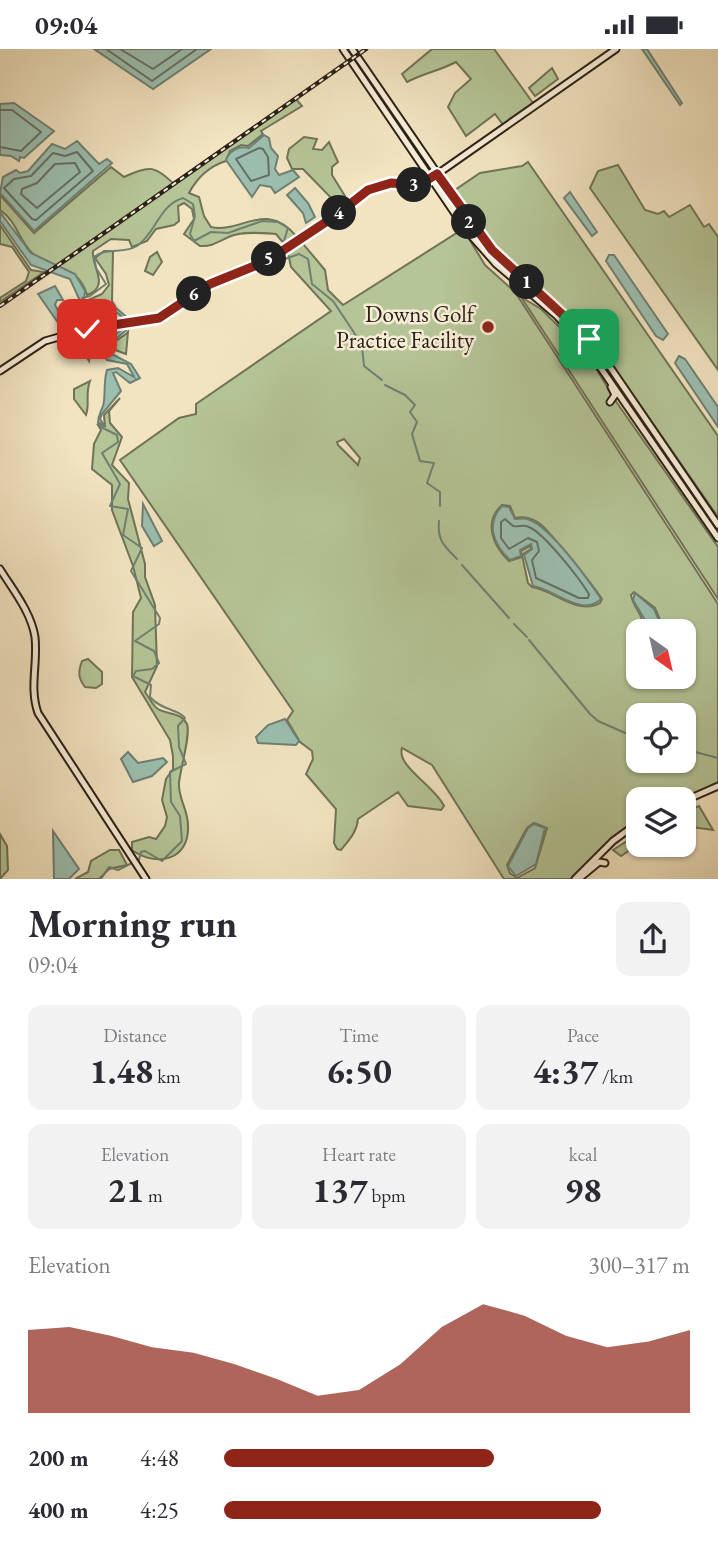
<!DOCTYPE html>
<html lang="en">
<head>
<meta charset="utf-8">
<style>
	body { margin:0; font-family:"EB Garamond",serif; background:#f2f2f3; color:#2b2b33; height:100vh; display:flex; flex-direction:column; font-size:26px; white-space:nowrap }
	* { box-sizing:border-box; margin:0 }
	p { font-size:23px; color:#7c7c81 }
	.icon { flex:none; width:38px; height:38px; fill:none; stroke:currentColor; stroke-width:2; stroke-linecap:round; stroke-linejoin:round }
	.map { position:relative; height:830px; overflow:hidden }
	.sheet { display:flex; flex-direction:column; background:#fff; flex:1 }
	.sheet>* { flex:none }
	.needle { width:46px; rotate:146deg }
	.tools { position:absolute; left:626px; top:570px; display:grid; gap:14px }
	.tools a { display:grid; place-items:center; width:70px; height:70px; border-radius:14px; background:#fff; box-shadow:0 2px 5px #0004; font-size:35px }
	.pin { position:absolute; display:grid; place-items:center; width:60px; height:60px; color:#fff; margin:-30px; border-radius:14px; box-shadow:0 4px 10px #0006 }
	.km { position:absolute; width:35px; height:35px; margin:-18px; border-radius:50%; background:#222; color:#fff; font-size:19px; line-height:35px; text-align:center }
	.round { display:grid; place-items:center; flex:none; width:74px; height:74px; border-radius:14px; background:#f2f2f3 }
	.summary { display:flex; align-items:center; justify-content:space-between; height:119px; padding:0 28px }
	h1 { font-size:38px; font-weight:700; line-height:52px }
	.metrics { display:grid; grid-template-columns:repeat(3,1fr); gap:10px; height:119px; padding:7px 28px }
	.metrics div { display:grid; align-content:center; border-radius:14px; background:#f2f2f3; text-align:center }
	.metrics b { font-size:35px; font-weight:700 }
	.metrics small { font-size:19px; font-weight:400 }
	.metrics p { font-size:19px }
	.chart { height:196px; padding:14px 28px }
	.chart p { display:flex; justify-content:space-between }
	.chart svg { width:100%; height:126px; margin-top:7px; fill:#8f2418; opacity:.7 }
	ul { padding:0 28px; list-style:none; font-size:23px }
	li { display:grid; grid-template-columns:112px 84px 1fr; align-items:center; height:52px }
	li i { height:18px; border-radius:9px; background:#8f2418 }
	.status { display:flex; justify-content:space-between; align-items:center; height:49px; padding:0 35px; background:#fff; direction:ltr }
	.status svg { height:19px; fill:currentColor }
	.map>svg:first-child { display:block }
</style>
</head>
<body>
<div class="status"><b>09:04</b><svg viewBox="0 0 49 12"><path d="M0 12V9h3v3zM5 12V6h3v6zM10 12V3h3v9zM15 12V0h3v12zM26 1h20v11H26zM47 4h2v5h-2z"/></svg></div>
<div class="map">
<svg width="718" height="830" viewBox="0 0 718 830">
	<rect width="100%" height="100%" fill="#f2e4c1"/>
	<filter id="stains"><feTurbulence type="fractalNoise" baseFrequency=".00286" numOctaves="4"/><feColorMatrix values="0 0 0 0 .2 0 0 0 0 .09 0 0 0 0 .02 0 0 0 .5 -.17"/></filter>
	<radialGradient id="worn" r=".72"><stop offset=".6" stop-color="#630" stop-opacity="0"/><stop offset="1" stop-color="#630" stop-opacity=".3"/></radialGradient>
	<g fill="#b5c597" stroke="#707357" stroke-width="2" fill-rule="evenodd">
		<path d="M432,0h62l39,54 -29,23 -9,-12 -29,22 -18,-29 7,-14 16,-14 -15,-17c-17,9 -32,11 -49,20l-5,-8z"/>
		<path d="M552,19l6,11 -23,17 -6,-8z"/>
		<path d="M296,50l6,7 -41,25 2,3 -15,12 -7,-1 -11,6 -4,10c-16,5 -29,17 -37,32l10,4 5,19 7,11c30,7 55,-28 86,10l-12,8 -9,-11c-13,-1 -33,-3 -45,2 -12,5 -18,11 -31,10l-16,-12 10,-15 -2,-10 -8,-6 -6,3 1,15 -5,4 -18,4 -9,12 -15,6 -3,-7 -18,-1 -18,12c-2,16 18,35 -6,44 -8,-30 -34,-24 -54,-41 -14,-13 -17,-34 -33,-44v-15l34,38 77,-66 13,10c27,-13 31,-10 49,6z"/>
		<path d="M304,88l13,2 -4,10 9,1 7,-8 9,20 -6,5v8l13,21 -9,7 -33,-34h-11l-5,-11 2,-9z"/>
		<path d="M528,113l190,274v81l-124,-178 -16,-19 -75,-61 -51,-67 28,-19 42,-7z"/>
		<path d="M618,116l27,45 13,4 6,-3 5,6 21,-12 14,22 5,-3 9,13v133l-128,-182 8,-17z"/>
		<path d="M0,176l31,45 13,2 -44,30v-4l26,-17 3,-9 -17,-25 -12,-3z"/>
		<path d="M463,180l22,36 30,27 203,312v180l-36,16h-43v20l-27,20 -39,39h-69l-72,-114 -30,-17c-6,18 34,39 42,58l-3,4 -33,-4 -10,-14 -40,27c-1,13 -9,21 -17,31l-4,-1 -3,-6 2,-34 -30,-35 7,-15 -1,-8 -12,-9 -13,-22 6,-9 -173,-251 59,-42 17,-4v-10l135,-93 -40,-44 -4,-19 12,-9 26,31 3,20 15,15zM344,390l16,19 -2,7 -20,-20 -1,-3zM502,456l8,1 5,12c23,-5 35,16 48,32 13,17 27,30 39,49l-2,4c-22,13 -46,-13 -68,-16l-4,-4 -6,-28 9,-6 -1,-3 -9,5 1,6 -13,4c-16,-15 -26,-39 -7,-56zM634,543l21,16 10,24h19v45h-45v-45h4c1,-20 -9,-22 -12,-37zM639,667h45v45h-45zM534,774l13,5 -12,40 -18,10 -7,-5 -3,-8 20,-37z"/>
		<path d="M104,202h9l-1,50 3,5 -25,3 -4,-8 16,-7 7,-9 -3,-11 -11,-16z"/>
		<path d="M157,203l5,10 -9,13 -8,-4 5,-14z"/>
		<path d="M521,248l20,12 47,46 27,45 103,147v52z"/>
		<path d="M128,283l-2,22 -19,-7 19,-13z"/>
		<path d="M90,332c-5,13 0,23 -4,34l-12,-16v-10z"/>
		<path d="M120,349l-11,13 1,12 12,14 -10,28 17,18 -1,16 17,65v13l10,28 2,61 -12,26c4,5 8,14 13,17 10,6 23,3 29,15 4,10 -7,46 -8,59 -1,15 9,27 9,42 2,35 -31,43 -56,25v-8l17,-5 7,2 9,-13 2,-9 -5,-17 4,-21 7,-10v-13l-3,-16 -38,-63 1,-65 8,-14 -8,-32 -21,-56v-25l-20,-16 2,-25 7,-14 -3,-5 7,1 -1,-11z"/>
		<path d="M88,610l14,13v12l-6,4 -11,-1c-7,-9 -7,-15 -3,-26z"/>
		<path d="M699,757l14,24 -29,-4v-14z"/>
		<path d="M0,785l7,12 1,24 -8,9z"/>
		<path d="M635,787l-5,14 -9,6 -8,-6z"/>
		<path d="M110,801h9l8,15 -18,4 -10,10h-24l13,-7 3,-11z"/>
	</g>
	<g fill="#9cbfb0" stroke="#6f8073" stroke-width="2">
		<path d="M94,0h117l-58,40z"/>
		<path d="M642,0h5l35,54 -2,2z"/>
		<path d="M14,54l40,28 -30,27 -4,-1 -1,4 -8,-5 -11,-1v-51z"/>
		<path d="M264,86l5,3 2,10 7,8 -3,13 4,6 14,-5 6,7 -24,16 -4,-6 -11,-2 -8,12 -26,-37c3,-9 13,-15 23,-12z"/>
		<path d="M77,92l22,23 8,-5 5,4 -78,68 -34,-38 3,-16 13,-7 4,3 8,-2 24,-27 13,5z"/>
		<path d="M295,139l13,15 7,14 -9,6 -3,-10 -16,-18z"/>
		<path d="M570,143l27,40 -5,4 -28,-38z"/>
		<path d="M0,163l31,41 44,21 10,17 -1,9 5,10 27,-2 13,11v9l-22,18 -1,5 25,13 9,14 -10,5 -14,-11 -3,1 8,18 -19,23 -2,5 4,6 -6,-2c0,-8 3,-11 5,-17 3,-10 0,-23 4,-36l11,-2 16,9 -7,-13 -20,-4 -6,-8 2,-7 19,-16v-12l-7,-6 -29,3 -16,-35 -39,-14 -31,-44z"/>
		<path d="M609,206h5l54,79 -5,6 -7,-4 -50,-75z"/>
		<path d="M55,237l8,14h-6l-2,5 11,20 -7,-1 -21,-30z"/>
		<path d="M91,284l2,2 -4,26 -10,-16z"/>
		<path d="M679,307l6,3 33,48v20l-43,-64z"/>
		<path d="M143,455l19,37 -8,5 -12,-20z"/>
		<path d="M502,457l7,1 6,12c5,0 9,-2 15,1 21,8 58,59 71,79 -19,19 -47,-10 -68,-13l-9,-31 8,-6 -1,-5 -11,6 1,6 -11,4c-16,-15 -25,-36 -8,-54z"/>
		<path d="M635,544l19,16 10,23h-20l1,-12 -12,-20z"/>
		<path d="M285,670l14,22 -3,4 -38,-2 -2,-6 12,-12z"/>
		<path d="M128,703l10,11 25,-5 4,4 -15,14 -19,6 -12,-23z"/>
		<path d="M534,775l11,4 -9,36 -20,12 -8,-10 20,-38z"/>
		<path d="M53,782l26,38 -10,10h-15z"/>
	</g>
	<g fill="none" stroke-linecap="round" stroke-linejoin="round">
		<g stroke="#647064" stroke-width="2">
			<path d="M106,0l46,32 45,-32"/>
			<path d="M120,0l33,20 29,-20"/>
			<path d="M0,61h12l29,22 -20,19 -21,-4"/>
			<path d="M259,99l4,1 5,8 1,18 -18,6 -15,-22z"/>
			<path d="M77,103l16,19 -57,49 -4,-1 -28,-31 10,-9 17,-3 22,-23 12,3z"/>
			<path d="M75,114l5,9 -43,36 -16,-14 1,-5 15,-6 18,-19z"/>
			<path d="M505,470l8,7c6,1 10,-2 16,1 16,7 50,51 60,67l-1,4h-9l-43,-20 -4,-18 7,-9 -2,-9 -9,-4 -19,11 -8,-11v-16z"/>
		</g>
		<g stroke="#6f8073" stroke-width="2">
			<path d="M280,206l5,4 14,-5 9,5 4,25 21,17 20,30 9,15 2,20 18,14"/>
			<path d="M82,249l8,-2 16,-12 -10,-16 -2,-11c12,-10 30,-3 43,-11 19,-13 22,-41 46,-48l10,6 2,12 -5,18 4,7 17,-9 17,1 34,-12 16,1 10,6 -6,19"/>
			<path d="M385,336l20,10 10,10 -5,7 7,10 -5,12 8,27 14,2 -7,20 13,9v14"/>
			<path d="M100,374l1,4 16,8 1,7 -16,11 18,31 -10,22 18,3 -5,26 19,13 -11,23 29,47 -1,6 -24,17 19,10 5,12 -7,6 -16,2 -3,5 18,9 -1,12c12,14 29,12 35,21l-7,8 1,21 7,17 -16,8 1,30 9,14 2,25 -20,20 -17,-10 -4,1 -3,11"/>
			<path d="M439,472c-2,19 5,25 18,38"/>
			<path d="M462,516l47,53"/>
			<path d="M514,575l13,13"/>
			<path d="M529,591l61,74 8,7 41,18"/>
			<path d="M684,700l34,9"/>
			<path d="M101,830l8,-12 9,3 14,-7"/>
		</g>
		<g stroke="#2b2117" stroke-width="9">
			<g id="secondary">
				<path d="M343,0l123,181 30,34 60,51 33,36 129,187"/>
				<path d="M352,0l125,182 30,34 55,46 35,37 121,177"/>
				<path d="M0,322l45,-30 42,-12 72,-11 51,-34 57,-23 106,-73c18,-7 36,1 53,-6l190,-133"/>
				<path d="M610,353l5,-7 -4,-8"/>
				<path d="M0,520c13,21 31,43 35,68 3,27 -6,50 3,76l108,166"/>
				<path d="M684,752l34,-15"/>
				<path d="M581,828l18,-15 6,1"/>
				<path d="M575,830l38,-38 26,-19"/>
			</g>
		</g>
		<use href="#secondary" stroke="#f7edd7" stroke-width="5"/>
		<g stroke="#2b2117" stroke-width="4.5">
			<path id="rail" d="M0,257l366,-257"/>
		</g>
		<use href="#rail" stroke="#f7edd7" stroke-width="2" stroke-dasharray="5" stroke-linecap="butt"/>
	</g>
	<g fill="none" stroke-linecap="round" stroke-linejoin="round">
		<g stroke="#fff" stroke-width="14">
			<path id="route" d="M87,280l72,-11 51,-34 57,-23 68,-45 33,-26 23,-7 28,2 18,-11 55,76 97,89"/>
		</g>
		<use href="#route" stroke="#8f2418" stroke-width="9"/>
	</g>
	<circle fill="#8f2418" stroke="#f7edd7" stroke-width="2.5" cx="488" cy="278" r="7"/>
	<g text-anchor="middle" stroke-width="5" stroke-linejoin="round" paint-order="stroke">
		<g font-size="23" fill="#2b2117" stroke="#f7edd7" text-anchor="end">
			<text x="474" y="273">Downs Golf<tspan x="474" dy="26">Practice Facility</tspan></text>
		</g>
	</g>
	<rect width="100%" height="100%" filter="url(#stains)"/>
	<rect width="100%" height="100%" fill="url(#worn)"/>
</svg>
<div class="tools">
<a><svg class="needle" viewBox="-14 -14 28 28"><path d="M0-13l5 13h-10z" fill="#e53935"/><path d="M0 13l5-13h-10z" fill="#7c7c81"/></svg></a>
<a><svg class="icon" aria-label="locate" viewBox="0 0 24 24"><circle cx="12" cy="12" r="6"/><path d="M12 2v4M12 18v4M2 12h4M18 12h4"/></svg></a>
<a><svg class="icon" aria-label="layers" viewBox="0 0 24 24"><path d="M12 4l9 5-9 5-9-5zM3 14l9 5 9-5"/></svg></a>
</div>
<div class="pin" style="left:589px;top:290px;background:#1e9e55"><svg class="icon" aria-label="arrive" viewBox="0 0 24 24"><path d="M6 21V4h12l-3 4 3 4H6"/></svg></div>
<div class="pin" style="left:87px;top:280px;background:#d93025"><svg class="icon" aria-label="check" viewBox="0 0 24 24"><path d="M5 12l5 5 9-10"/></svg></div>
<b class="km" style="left:527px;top:233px">1</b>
<b class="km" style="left:469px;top:173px">2</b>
<b class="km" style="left:414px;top:136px">3</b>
<b class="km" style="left:339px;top:164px">4</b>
<b class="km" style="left:269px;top:210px">5</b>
<b class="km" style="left:194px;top:245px">6</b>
</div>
<section class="sheet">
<div class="summary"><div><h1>Morning run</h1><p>09:04</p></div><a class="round"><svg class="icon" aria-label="share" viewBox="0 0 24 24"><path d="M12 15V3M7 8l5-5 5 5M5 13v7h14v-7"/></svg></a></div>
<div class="metrics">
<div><p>Distance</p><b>1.48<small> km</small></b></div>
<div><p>Time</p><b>6:50</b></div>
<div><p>Pace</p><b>4:37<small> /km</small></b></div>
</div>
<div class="metrics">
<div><p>Elevation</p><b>21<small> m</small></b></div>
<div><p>Heart rate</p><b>137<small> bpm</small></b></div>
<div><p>kcal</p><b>98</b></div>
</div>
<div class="chart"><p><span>Elevation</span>300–317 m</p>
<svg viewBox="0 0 160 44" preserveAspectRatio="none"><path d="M0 44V15L10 14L20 17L30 21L40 23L50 27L60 32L70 38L80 36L90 27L100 14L110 6L120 10L130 17L140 21L150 19L160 15V44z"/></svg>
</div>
<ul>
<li><b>200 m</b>4:48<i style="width:58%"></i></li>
<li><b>400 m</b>4:25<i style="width:81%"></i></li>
</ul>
</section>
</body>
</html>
